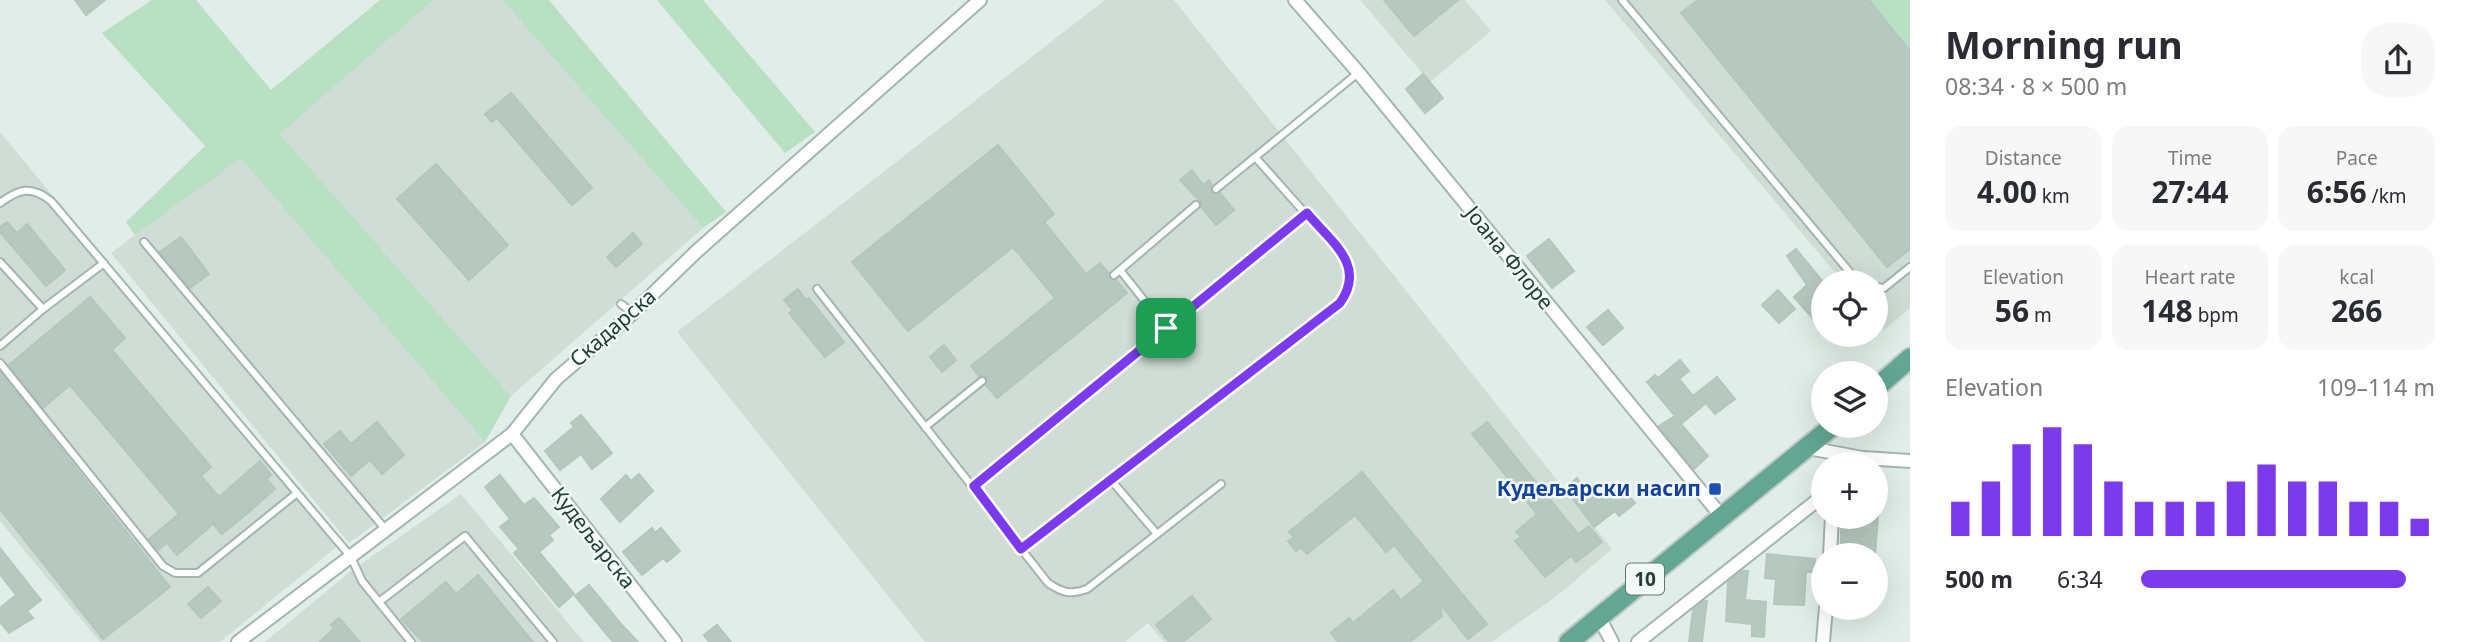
<!DOCTYPE html>
<html lang="en">
<head>
<meta charset="utf-8">
<style>
	body { margin:0; font-family:"Noto Sans",sans-serif; background:#f7f7f7; color:#2b2b33; height:100vh; display:flex; flex-direction:column; font-size:26px; white-space:nowrap }
	* { box-sizing:border-box; margin:0 }
	p { font-size:23px; color:#7c7c81 }
	.icon { flex:none; width:38px; height:38px; fill:none; stroke:currentColor; stroke-width:2; stroke-linecap:round; stroke-linejoin:round }
	.map { position:relative; flex:1; overflow:hidden }
	.sheet { display:flex; flex-direction:column; background:#fff; width:560px }
	.sheet>* { flex:none }
	.tools { position:absolute; left:1811px; top:270px; display:grid; gap:14px }
	.tools a { display:grid; place-items:center; width:77px; height:77px; border-radius:50%; background:#fff; box-shadow:0 7px 28px #0002; font-size:35px }
	.pin { position:absolute; display:grid; place-items:center; width:60px; height:60px; color:#fff; margin:-30px; border-radius:14px; box-shadow:0 4px 10px #0006 }
	.round { display:grid; place-items:center; flex:none; width:74px; height:74px; border-radius:28px; background:#f7f7f7 }
	.overview { display:flex; align-items:center; justify-content:space-between; height:119px; padding:0 35px }
	h1 { font-size:38px; font-weight:700; line-height:52px }
	.figures { display:grid; grid-template-columns:repeat(3,1fr); gap:10px; height:119px; padding:7px 35px }
	.figures div { display:grid; align-content:center; border-radius:18px; background:#f7f7f7; text-align:center }
	.figures b { font-size:30px; font-weight:700 }
	.figures small { font-size:19px; font-weight:400 }
	.figures p { font-size:19px }
	.chart { height:196px; padding:14px 35px }
	.chart p { display:flex; justify-content:space-between }
	.chart svg { width:100%; height:126px; margin-top:7px; stroke:#7c3aed; stroke-width:6 }
	ul { padding:0 35px; list-style:none; font-size:23px }
	li { display:grid; grid-template-columns:112px 84px 1fr; align-items:center; height:52px }
	li i { height:18px; border-radius:9px; background:#7c3aed }
	main { display:flex; flex:1; min-height:0 }
	.map>svg:first-child { display:block }
</style>
</head>
<body>
<main>
<div class="map">
<svg width="1910" height="642" viewBox="0 0 1910 642">
	<rect width="100%" height="100%" fill="#e1ede8"/>
	<g fill="#cfddd6">
		<path d="M434,0h68l201,228 -192,168 -231,-262z"/>
		<path d="M1105,0h69l438,549 -54,46 -66,47h-328l-16,-19 -23,19h-200l-248,-310z"/>
		<path d="M1360,0h105l26,31 -61,51z"/>
		<path d="M1605,0h260l45,55v253l-26,22 -8,-10v-38h-33z"/>
		<path d="M0,132l340,412 -120,98h-120l-100,-121z"/>
		<path d="M241,157l244,285 -136,101 -238,-290z"/>
		<path d="M461,494l123,148h-319l86,-71z"/>
	</g>
	<g fill="#b8e0c2">
		<path d="M152,0h44l75,90 109,-90h54l-154,134 231,262 -26,46 -244,-284 -106,77 -9,-13 79,-76 -103,-113z"/>
		<path d="M502,0h47l177,212 -23,16z"/>
		<path d="M657,0h46l112,132 -30,21z"/>
		<path d="M1865,0h45v55z"/>
	</g>
	<g fill="#b6c8c0" stroke="#b3c7be" stroke-width="2">
		<path d="M75,0h30l-19,15z"/>
		<path d="M1384,0h74l-44,36z"/>
		<path d="M1698,0h171l41,51v198l-23,18 -206,-254z"/>
		<path d="M1423,74l20,24 -18,15 -19,-24z"/>
		<path d="M511,93l81,95 -20,17 -75,-87 -5,4 -7,-8z"/>
		<path d="M998,145l56,69 -10,8 42,52 14,-11 9,10 1,6 6,1 11,13 -130,105 -11,-13v-8l-7,-1 -8,-10 84,-68 -42,-51 -105,84 -56,-69z"/>
		<path d="M436,164l72,81 -39,35 -72,-81z"/>
		<path d="M1192,170l11,15 6,-5 3,5 -1,7 9,1 14,17 -18,15 -15,-18v-5l-21,-22z"/>
		<path d="M7,222l10,11 10,-9 38,46 -19,16 -46,-54v-5z"/>
		<path d="M633,233l9,11 -26,23 -9,-10z"/>
		<path d="M181,237l28,37 -19,14 -30,-36z"/>
		<path d="M1549,239l25,32 -22,17 -25,-32z"/>
		<path d="M1796,249l28,34v48l-30,-34 13,-12 -20,-29z"/>
		<path d="M798,289l8,11 3,-2 35,44 -19,15 -36,-44 4,-3 -9,-10z"/>
		<path d="M1778,290l17,19 -16,14 -17,-18z"/>
		<path d="M90,297l35,41 -13,12 99,117 -10,9 18,21 41,-36 11,14 -4,4 8,10 -25,22 -28,23 -9,-10 -36,31 -10,-12 -9,7 -9,-11 30,-25 -109,-129 -27,23 -34,-43z"/>
		<path d="M1608,310l15,18 -20,17 -16,-18z"/>
		<path d="M944,345l12,15 -14,12 -12,-15z"/>
		<path d="M1680,360l9,11 -10,8 14,17 24,-19 18,22 -20,15 -9,-11 -25,21 27,32 -14,13 -35,-43 16,-10 -28,-34 8,-7 3,3z"/>
		<path d="M0,372l170,215 -67,52 -103,-130z"/>
		<path d="M581,415l31,38 -20,16 -11,-15 -21,16 -15,-19 29,-24 -3,-4z"/>
		<path d="M377,422l27,33 -22,19 -12,-14 -19,16 -27,-32 16,-13 11,13z"/>
		<path d="M1487,422l91,112 11,-8 13,16 -26,20 -5,-6 -26,21 -30,-36 6,-4 -5,-5 21,-18 -65,-80z"/>
		<path d="M1362,472l125,152 -19,15 -28,-35 2,12 -32,26h-72l-7,-9 18,-15 4,5 40,-33 8,10 23,-19 -30,-36 -8,7 -31,-37 -48,39 -6,-7 -5,4 -8,-10 6,-4 -5,-5z"/>
		<path d="M639,474l14,17 -33,31 -19,-23 25,-24 5,6z"/>
		<path d="M500,475l24,30 10,-7 25,29 -10,8 4,5 -14,12 35,42 -15,13 -45,-54 5,-4 -19,-22 10,-8 -25,-32z"/>
		<path d="M1577,478l12,16 2,-2 5,5 4,-3 2,3 17,-13 16,19 -16,13 -4,-5 -21,16 -29,-39z"/>
		<path d="M1841,516h37l-3,39h-34z"/>
		<path d="M652,528l3,5 6,-5 19,23 -13,11 -4,-4 -21,17 -19,-23z"/>
		<path d="M0,548l41,52 -14,11 6,7 -24,15 -9,-11v-14l16,-13 -16,-21z"/>
		<path d="M1767,554l48,5 -1,13h-8l-2,33 -30,-1 2,-25 -11,-1z"/>
		<path d="M1742,571h6l-3,29 21,2 -2,35 -12,-1v-12l-26,-3 2,-39z"/>
		<path d="M478,575l55,67h-110l-22,-23 45,-37 10,12z"/>
		<path d="M589,585l32,39 17,18h-25l-38,-46z"/>
		<path d="M208,587l13,14 -20,17 -13,-14z"/>
		<path d="M1192,596l19,23 -28,23h-14l-13,-17z"/>
		<path d="M1704,601h3l-5,41h-13l4,-32z"/>
		<path d="M339,618l21,24h-40l14,-14 -3,-3z"/>
		<path d="M717,625l14,17h-22l-5,-7z"/>
	</g>
	<g fill="none" stroke-linecap="round" stroke-linejoin="round">
		<g stroke="#a3b5af" stroke-width="10">
			<g id="lane">
				<path d="M1622,0l236,282"/>
				<path d="M1216,189l142,-116"/>
				<path d="M0,203c19,-14 31,-18 51,-2l300,356 11,24 49,61"/>
				<path d="M144,242l242,288"/>
				<path d="M0,262l43,47 61,-46"/>
				<path d="M1120,270l46,58"/>
				<path d="M1114,275l82,-70"/>
				<path d="M1876,287l8,1 26,-21"/>
				<path d="M817,289l231,294c15,10 22,12 39,6l134,-105"/>
				<path d="M621,304l12,9"/>
				<path d="M0,346l43,-37"/>
				<path d="M0,363l163,203 12,7h23l99,-80"/>
				<path d="M925,427l57,-46"/>
				<path d="M1111,480l46,54"/>
				<path d="M973,486l334,-273"/>
				<path d="M1021,549l319,-246c12,-17 13,-26 5,-45l-90,-101"/>
				<path d="M379,602l86,-66 88,106"/>
			</g>
		</g>
		<g stroke="#a3b5af" stroke-width="16">
			<g id="street">
				<path d="M1295,0l63,72 364,445"/>
				<path d="M512,434l163,208"/>
				<path d="M1808,448l55,10 47,3"/>
				<path d="M1830,555l2,-39"/>
				<path d="M1599,617l13,25"/>
				<path d="M238,642l274,-208 44,-55 77,-66 64,-62 283,-251"/>
				<path d="M1638,642l186,-147"/>
				<path d="M1823,642l3,-35"/>
			</g>
		</g>
		<g stroke="#c1c9c7" stroke-width="23">
			<g id="primary">
				<path d="M1876,388l34,-30"/>
				<path d="M1569,642l265,-217"/>
			</g>
		</g>
		<use href="#lane" stroke="#fff" stroke-width="6"/>
		<use href="#street" stroke="#fff" stroke-width="12"/>
		<use href="#primary" stroke="#62a693" stroke-width="19"/>
	</g>
	<g fill="none" stroke-linecap="round" stroke-linejoin="round">
		<g stroke="#fff" stroke-width="14">
			<path id="route" d="M1307,213c24,29 60,52 33,90l-319,246 -47,-63z"/>
		</g>
		<use href="#route" stroke="#7c3aed" stroke-width="9"/>
	</g>
	<rect fill="#1a4fb4" stroke="#f2f9f6" stroke-width="2.5" x="1708" y="482" width="14" height="14" rx="3.5"/>
	<g text-anchor="middle" stroke-width="5" stroke-linejoin="round" paint-order="stroke">
		<rect fill="#f2f9f6" stroke="#5f7770" stroke-width="2" x="1626" y="563.5" width="38" height="31" rx="5"/>
		<g font-size="19" font-weight="bold" fill="#203f36">
			<text x="1645" y="586">10</text>
		</g>
		<g font-size="21" fill="#203f36" stroke="#f2f9f6">
			<text transform="translate(1509 258) rotate(51)" y="7">Јоана Флоре</text>
			<text transform="translate(613 328) rotate(-41)" y="7">Скадарска</text>
			<text transform="translate(593 538) rotate(52)" y="7">Кудељарска</text>
		</g>
		<g font-size="21" font-weight="bold" fill="#164399" stroke="#f2f9f6" text-anchor="end">
			<text x="1701" y="496">Кудељарски насип</text>
		</g>
	</g>
</svg>
<div class="tools">
<a><svg class="icon" aria-label="locate" viewBox="0 0 24 24"><circle cx="12" cy="12" r="6"/><path d="M12 2v4M12 18v4M2 12h4M18 12h4"/></svg></a>
<a><svg class="icon" aria-label="layers" viewBox="0 0 24 24"><path d="M12 4l9 5-9 5-9-5zM3 14l9 5 9-5"/></svg></a>
<a>+</a>
<a>−</a>
</div>
<div class="pin" style="left:1166px;top:328px;background:#1e9e55"><svg class="icon" aria-label="arrive" viewBox="0 0 24 24"><path d="M6 21V4h12l-3 4 3 4H6"/></svg></div>
</div>
<section class="sheet">
<div class="overview"><div><h1>Morning run</h1><p>08:34 · 8 × 500 m</p></div><a class="round"><svg class="icon" aria-label="share" viewBox="0 0 24 24"><path d="M12 15V3M7 8l5-5 5 5M5 13v7h14v-7"/></svg></a></div>
<div class="figures">
<div><p>Distance</p><b>4.00<small> km</small></b></div>
<div><p>Time</p><b>27:44</b></div>
<div><p>Pace</p><b>6:56<small> /km</small></b></div>
</div>
<div class="figures">
<div><p>Elevation</p><b>56<small> m</small></b></div>
<div><p>Heart rate</p><b>148<small> bpm</small></b></div>
<div><p>kcal</p><b>266</b></div>
</div>
<div class="chart"><p><span>Elevation</span>109–114 m</p>
<svg viewBox="0 0 160 44" preserveAspectRatio="none"><path d="M5 44V32M15 44V25M25 44V12M35 44V6M45 44V12M55 44V25M65 44V32M75 44V32M85 44V32M95 44V25M105 44V19M115 44V25M125 44V25M135 44V32M145 44V32M155 44V38"/></svg>
</div>
<ul>
<li><b>500 m</b>6:34<i style="width:90%"></i></li>
</ul>
</section>
</main>
</body>
</html>
